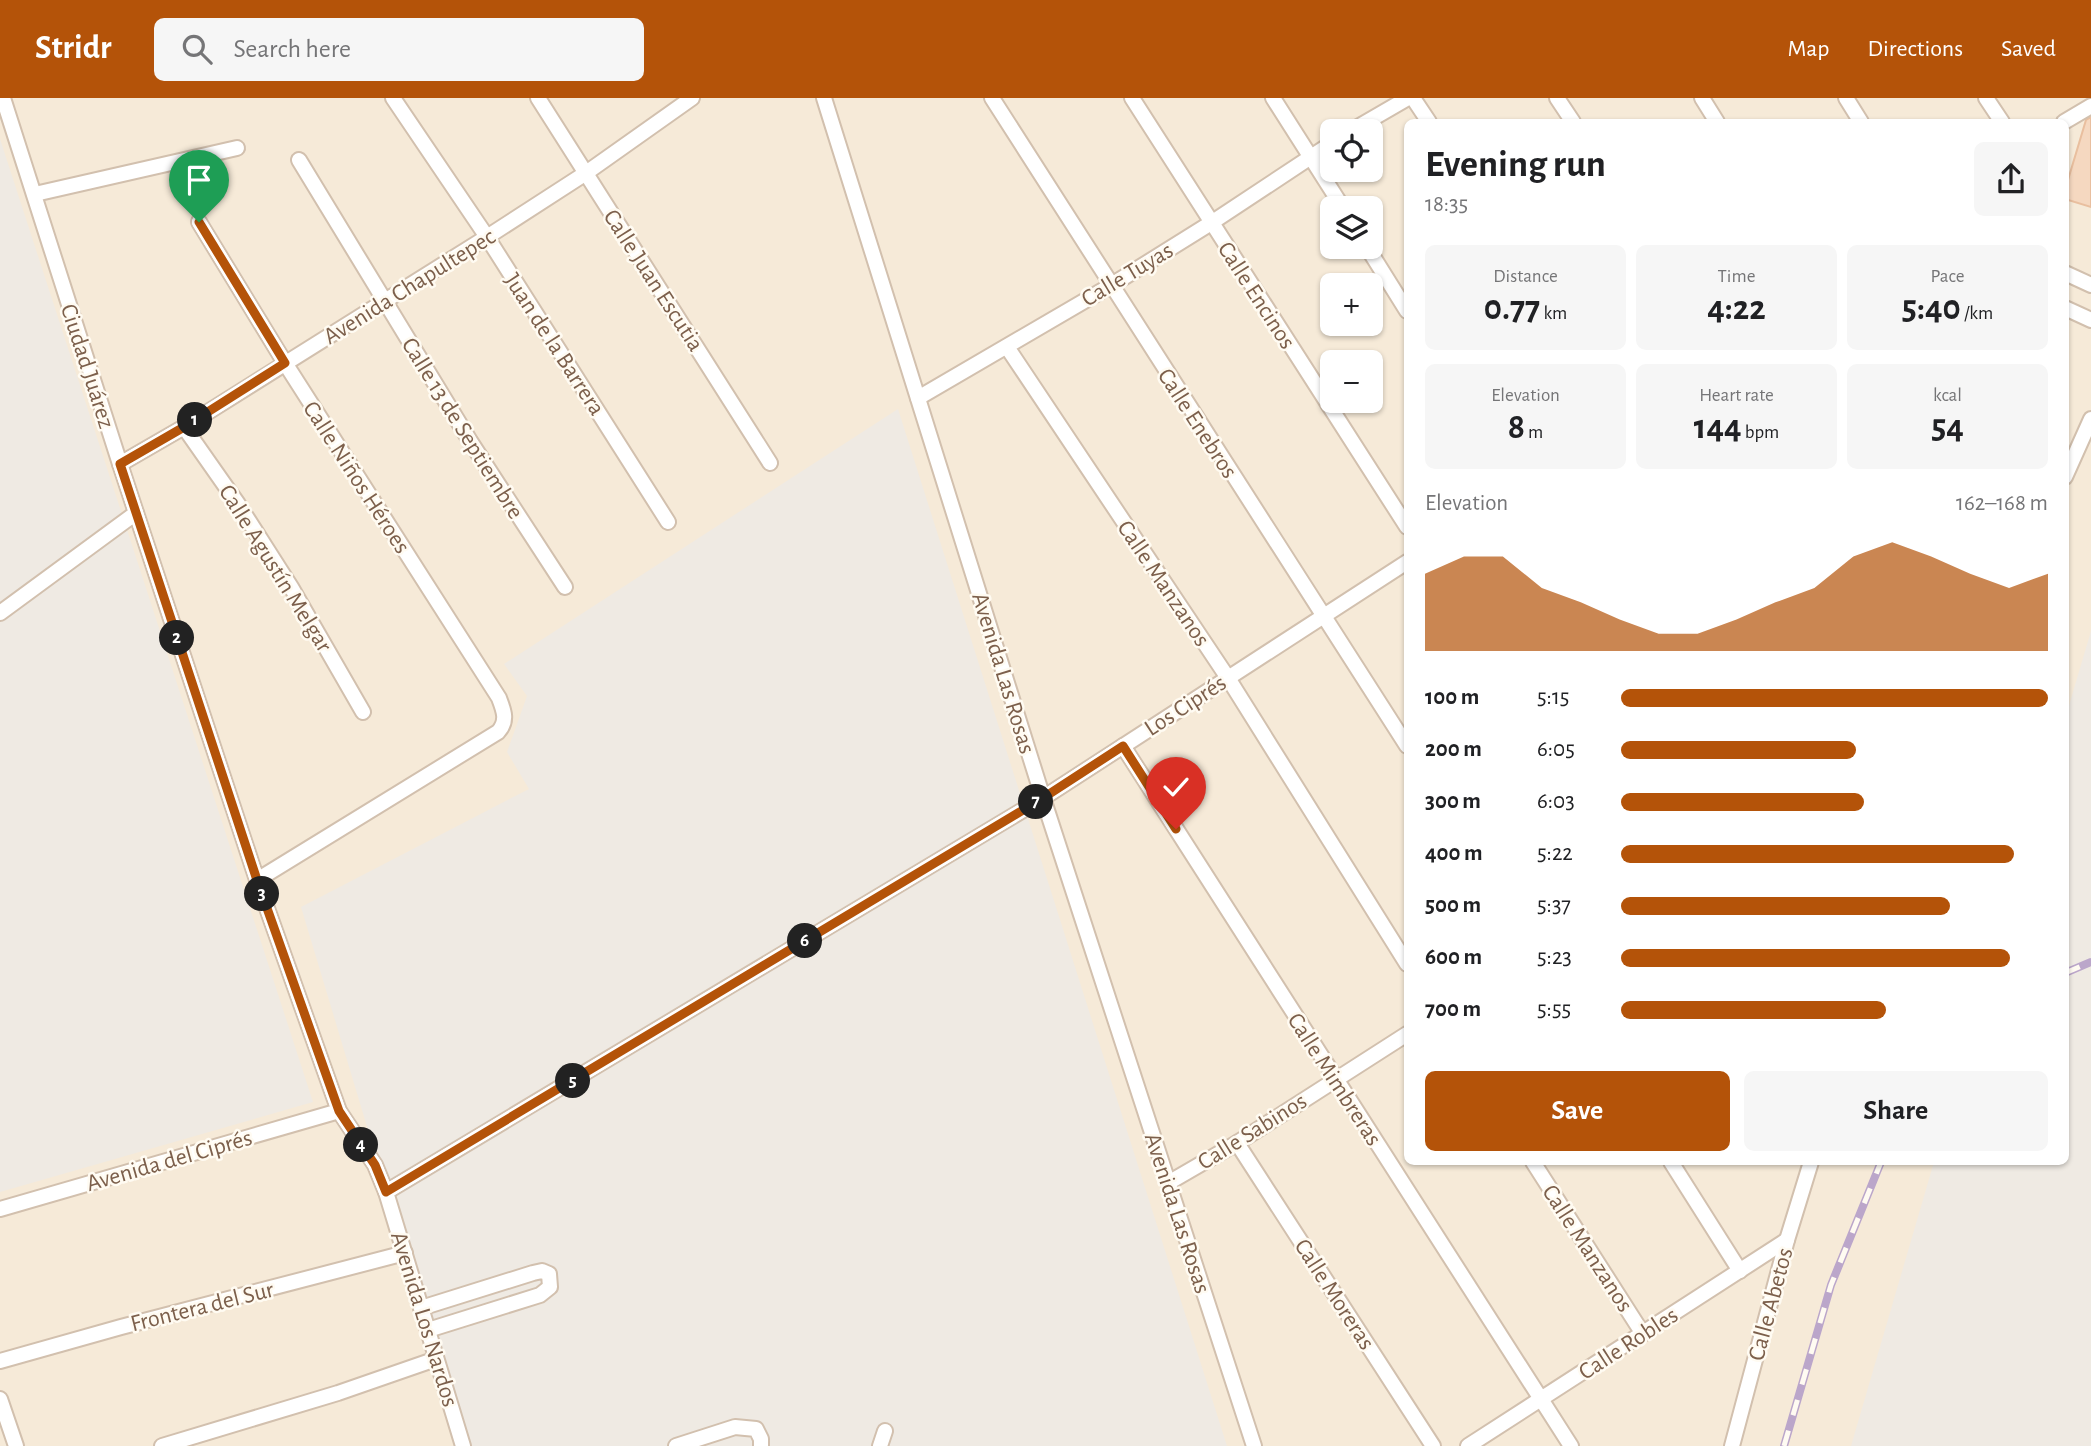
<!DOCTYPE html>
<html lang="en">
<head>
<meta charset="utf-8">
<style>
	body { margin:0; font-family:"Alegreya Sans",sans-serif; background:#f6f6f6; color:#202124; height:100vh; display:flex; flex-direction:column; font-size:26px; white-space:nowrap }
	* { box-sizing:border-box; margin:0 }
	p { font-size:23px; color:#757577 }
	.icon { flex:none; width:38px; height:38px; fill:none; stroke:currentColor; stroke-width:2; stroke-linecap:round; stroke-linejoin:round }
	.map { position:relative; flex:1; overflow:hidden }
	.side { position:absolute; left:1404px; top:21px; width:665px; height:1046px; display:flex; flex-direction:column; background:#fff; border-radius:10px; box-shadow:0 2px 5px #0004 }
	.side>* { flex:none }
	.tools { position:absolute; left:1320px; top:21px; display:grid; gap:14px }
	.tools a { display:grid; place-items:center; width:63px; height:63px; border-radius:10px; background:#fff; box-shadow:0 2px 5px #0004; font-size:35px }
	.pin { position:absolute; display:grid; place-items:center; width:60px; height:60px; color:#fff; margin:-72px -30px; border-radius:50% 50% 50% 0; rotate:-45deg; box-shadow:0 0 7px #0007 }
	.pin .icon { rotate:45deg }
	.km { position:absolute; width:35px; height:35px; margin:-18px; border-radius:50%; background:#222; color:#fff; font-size:19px; line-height:35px; text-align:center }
	.round { display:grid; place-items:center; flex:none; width:74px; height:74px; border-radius:10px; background:#f6f6f6 }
	.headline { display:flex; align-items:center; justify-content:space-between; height:119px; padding:0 21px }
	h1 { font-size:38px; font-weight:700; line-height:52px }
	.stats { display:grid; grid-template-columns:repeat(3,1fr); gap:10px; height:119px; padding:7px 21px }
	.stats div { display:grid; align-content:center; border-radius:10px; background:#f6f6f6; text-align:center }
	.stats b { font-size:35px; font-weight:700 }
	.stats small { font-size:19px; font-weight:400 }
	.stats p { font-size:19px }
	.chart { height:196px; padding:14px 21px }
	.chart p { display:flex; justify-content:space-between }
	.chart svg { width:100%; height:126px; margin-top:7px; fill:#b45309; opacity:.7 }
	.cta { display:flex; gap:14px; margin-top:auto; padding:14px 21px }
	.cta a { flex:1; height:80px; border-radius:10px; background:#b45309; color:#fff; font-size:28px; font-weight:700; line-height:80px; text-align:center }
	.cta a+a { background:#f6f6f6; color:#202124 }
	ul { padding:0 21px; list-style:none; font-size:23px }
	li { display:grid; grid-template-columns:112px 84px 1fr; align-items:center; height:52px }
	li i { height:18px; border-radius:9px; background:#b45309 }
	header { display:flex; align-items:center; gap:42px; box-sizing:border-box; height:98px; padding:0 35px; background:#b45309; color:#fff }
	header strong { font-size:33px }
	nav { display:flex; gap:38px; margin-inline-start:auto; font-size:24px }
	.search { width:490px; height:63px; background:#f6f6f6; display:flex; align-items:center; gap:18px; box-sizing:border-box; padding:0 24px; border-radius:10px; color:#757577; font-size:26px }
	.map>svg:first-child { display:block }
</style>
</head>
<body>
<header>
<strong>Stridr</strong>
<div class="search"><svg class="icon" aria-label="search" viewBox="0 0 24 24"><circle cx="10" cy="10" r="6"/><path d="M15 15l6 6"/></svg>Search here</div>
<nav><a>Map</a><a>Directions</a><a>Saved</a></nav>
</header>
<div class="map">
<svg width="2091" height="1348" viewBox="0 0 2091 1348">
	<rect width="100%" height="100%" fill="#fef7eb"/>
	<path fill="#f6ead8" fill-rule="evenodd" d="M0,0h2091v1348h-2091zM1407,24h658v1040h-658zM1332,33h38v39h-38zM1332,110h38v39h-38zM1332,187h38v39h-38zM1332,264h38v39h-38z"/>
	<g fill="#efeae3">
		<path d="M0,41l313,963 -313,90z"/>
		<path d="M898,311l329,1037h-764l-162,-539 228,-118 -22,-37 20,-56 -23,-32z"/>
		<path d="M2091,533v815h-240l83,-284h131v-443z"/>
	</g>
	<path fill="#f5d8c0" stroke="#e9bf9f" stroke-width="2" d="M2091,19v90l-26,-8v-9l21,-70z"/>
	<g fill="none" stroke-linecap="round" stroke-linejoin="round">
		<g stroke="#d2c0ae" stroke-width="18">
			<g id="street">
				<path d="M3,0l117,366 137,416 82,231 36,54 11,27 77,254"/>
				<path d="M393,0l94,139 181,285"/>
				<path d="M538,0l232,365"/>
				<path d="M824,0l219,700 211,648"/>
				<path d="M992,0l415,648"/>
				<path d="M1132,0l275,429"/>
				<path d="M1273,0l70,110"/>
				<path d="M1413,0l16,24"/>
				<path d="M1557,0l16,24"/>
				<path d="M1702,0l15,24"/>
				<path d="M1846,0l15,24"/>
				<path d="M1986,0l16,24"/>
				<path d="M2064,24l27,-16"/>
				<path d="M1351,33l57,-33"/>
				<path d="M299,62l171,281 95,146"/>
				<path d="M35,96l202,-46"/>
				<path d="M199,124l86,141 214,335c5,13 9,23 -1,34l-241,148"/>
				<path d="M1367,149l40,64"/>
				<path d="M2065,175l26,12"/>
				<path d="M2065,210l26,12"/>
				<path d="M1007,249l221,331 179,286"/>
				<path d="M918,300l192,-112 101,-63 121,-80"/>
				<path d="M184,329l54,77 53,83 72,125"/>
				<path d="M120,366l64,-37 303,-190 99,-64 106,-75"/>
				<path d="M2065,379l26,-58"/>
				<path d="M0,515l136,-100"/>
				<path d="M1123,648l448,700"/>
				<path d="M1237,1045l196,303"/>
				<path d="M1533,1064l110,172"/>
				<path d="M1671,1064l69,109"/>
				<path d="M1168,1085l69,-40 170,-109"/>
				<path d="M386,1094l657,-394 364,-236"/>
				<path d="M0,1111l339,-98"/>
				<path d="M421,1210l112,-35 9,-2 7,3 1,13 -10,8 -112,35"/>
				<path d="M0,1263l121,-34 284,-74"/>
				<path d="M0,1301l16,47"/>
				<path d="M162,1348l176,-53 98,-34"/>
				<path d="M676,1348l59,-19 21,2 5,10v7"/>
				<path d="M880,1348l5,-15"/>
				<path d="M1468,1348l319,-206"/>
				<path d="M1732,1348l55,-206 24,-78"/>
			</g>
		</g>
		<use href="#street" stroke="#fff" stroke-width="14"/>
		<g stroke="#bba6ca" stroke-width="8">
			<g id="rail">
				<path d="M2065,875l26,-11"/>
				<path d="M1784,1348l47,-161 50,-123"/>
			</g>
		</g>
		<use href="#rail" stroke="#fffbf2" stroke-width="5" stroke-dasharray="16" stroke-linecap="butt"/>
	</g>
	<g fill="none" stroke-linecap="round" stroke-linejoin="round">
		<g stroke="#fff" stroke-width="14">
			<path id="route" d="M199,124l86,141 -101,64 -64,37 137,416 82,231 36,54 11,27 657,-394 80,-52 53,83"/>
		</g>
		<use href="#route" stroke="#b45309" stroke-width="9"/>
	</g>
	<g text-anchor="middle" stroke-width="5" stroke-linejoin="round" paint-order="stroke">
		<g font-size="24" fill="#7c5f4b" stroke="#fffbf2">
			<text transform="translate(1127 176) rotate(-31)" y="8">Calle Tuyas</text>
			<text transform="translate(654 182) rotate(57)" y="8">Calle Juan Escutia</text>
			<text transform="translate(409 188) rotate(-32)" y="8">Avenida Chapultepec</text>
			<text transform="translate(1257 197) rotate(57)" y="8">Calle Encinos</text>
			<text transform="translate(555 246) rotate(57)" y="8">Juan de la Barrera</text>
			<text transform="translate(88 268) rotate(72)" y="8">Ciudad Juárez</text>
			<text transform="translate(1198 325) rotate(57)" y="8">Calle Enebros</text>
			<text transform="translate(463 330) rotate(58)" y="8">Calle 13 de Septiembre</text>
			<text transform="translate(357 379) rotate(57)" y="8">Calle Niños Héroes</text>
			<text transform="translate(276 470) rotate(58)" y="8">Calle Agustín Melgar</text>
			<text transform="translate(1164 485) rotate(56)" y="8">Calle Manzanos</text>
			<text transform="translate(1004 575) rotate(73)" y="8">Avenida Las Rosas</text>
			<text transform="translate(1185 607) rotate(-33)" y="8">Los Ciprés</text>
			<text transform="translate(1335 981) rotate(57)" y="8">Calle Mimbreras</text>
			<text transform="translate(1252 1033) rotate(-32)" y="8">Calle Sabinos</text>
			<text transform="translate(169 1062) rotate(-16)" y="8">Avenida del Ciprés</text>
			<text transform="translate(1178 1115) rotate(72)" y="8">Avenida Las Rosas</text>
			<text transform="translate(1588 1150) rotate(57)" y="8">Calle Manzanos</text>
			<text transform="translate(1335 1196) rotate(57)" y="8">Calle Moreras</text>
			<text transform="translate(1770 1206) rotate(-75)" y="8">Calle Abetos</text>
			<text transform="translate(202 1208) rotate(-14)" y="8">Frontera del Sur</text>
			<text transform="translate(425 1221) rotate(73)" y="8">Avenida Los Nardos</text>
			<text transform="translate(1628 1245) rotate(-33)" y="8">Calle Robles</text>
		</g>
	</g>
</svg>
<div class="tools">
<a><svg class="icon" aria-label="locate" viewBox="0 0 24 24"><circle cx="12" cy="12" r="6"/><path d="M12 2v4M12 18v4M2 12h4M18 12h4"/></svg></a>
<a><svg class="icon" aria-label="layers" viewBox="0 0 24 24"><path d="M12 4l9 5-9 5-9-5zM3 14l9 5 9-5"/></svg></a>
<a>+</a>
<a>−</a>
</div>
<div class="pin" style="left:199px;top:124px;background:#1e9e55"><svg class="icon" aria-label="arrive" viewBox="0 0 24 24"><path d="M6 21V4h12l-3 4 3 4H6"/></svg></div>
<div class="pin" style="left:1176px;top:731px;background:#d93025"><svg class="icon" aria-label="check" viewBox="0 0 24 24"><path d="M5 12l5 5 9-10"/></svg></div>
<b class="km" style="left:195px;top:322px">1</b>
<b class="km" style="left:177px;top:540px">2</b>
<b class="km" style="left:262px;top:796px">3</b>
<b class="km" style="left:361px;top:1047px">4</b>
<b class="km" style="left:573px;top:983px">5</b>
<b class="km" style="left:805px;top:843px">6</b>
<b class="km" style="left:1036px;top:704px">7</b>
<section class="side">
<div class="headline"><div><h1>Evening run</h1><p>18:35</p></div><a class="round"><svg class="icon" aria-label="share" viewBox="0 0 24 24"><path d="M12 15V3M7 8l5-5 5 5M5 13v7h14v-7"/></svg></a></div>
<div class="stats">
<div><p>Distance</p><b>0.77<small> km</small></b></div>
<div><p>Time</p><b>4:22</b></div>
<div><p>Pace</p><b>5:40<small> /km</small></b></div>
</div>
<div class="stats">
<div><p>Elevation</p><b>8<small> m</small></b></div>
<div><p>Heart rate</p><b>144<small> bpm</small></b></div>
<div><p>kcal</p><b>54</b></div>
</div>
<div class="chart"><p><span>Elevation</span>162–168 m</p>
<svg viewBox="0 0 160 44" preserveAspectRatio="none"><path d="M0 44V17L10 11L20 11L30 22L40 27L50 33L60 38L70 38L80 33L90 27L100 22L110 11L120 6L130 11L140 17L150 22L160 17V44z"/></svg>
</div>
<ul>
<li><b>100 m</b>5:15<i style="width:100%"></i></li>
<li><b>200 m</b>6:05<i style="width:55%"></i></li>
<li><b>300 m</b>6:03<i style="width:57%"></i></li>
<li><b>400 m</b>5:22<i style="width:92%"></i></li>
<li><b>500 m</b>5:37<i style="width:77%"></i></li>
<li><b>600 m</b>5:23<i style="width:91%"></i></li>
<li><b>700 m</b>5:55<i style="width:62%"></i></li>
</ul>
<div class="cta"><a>Save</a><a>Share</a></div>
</section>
</div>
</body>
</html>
